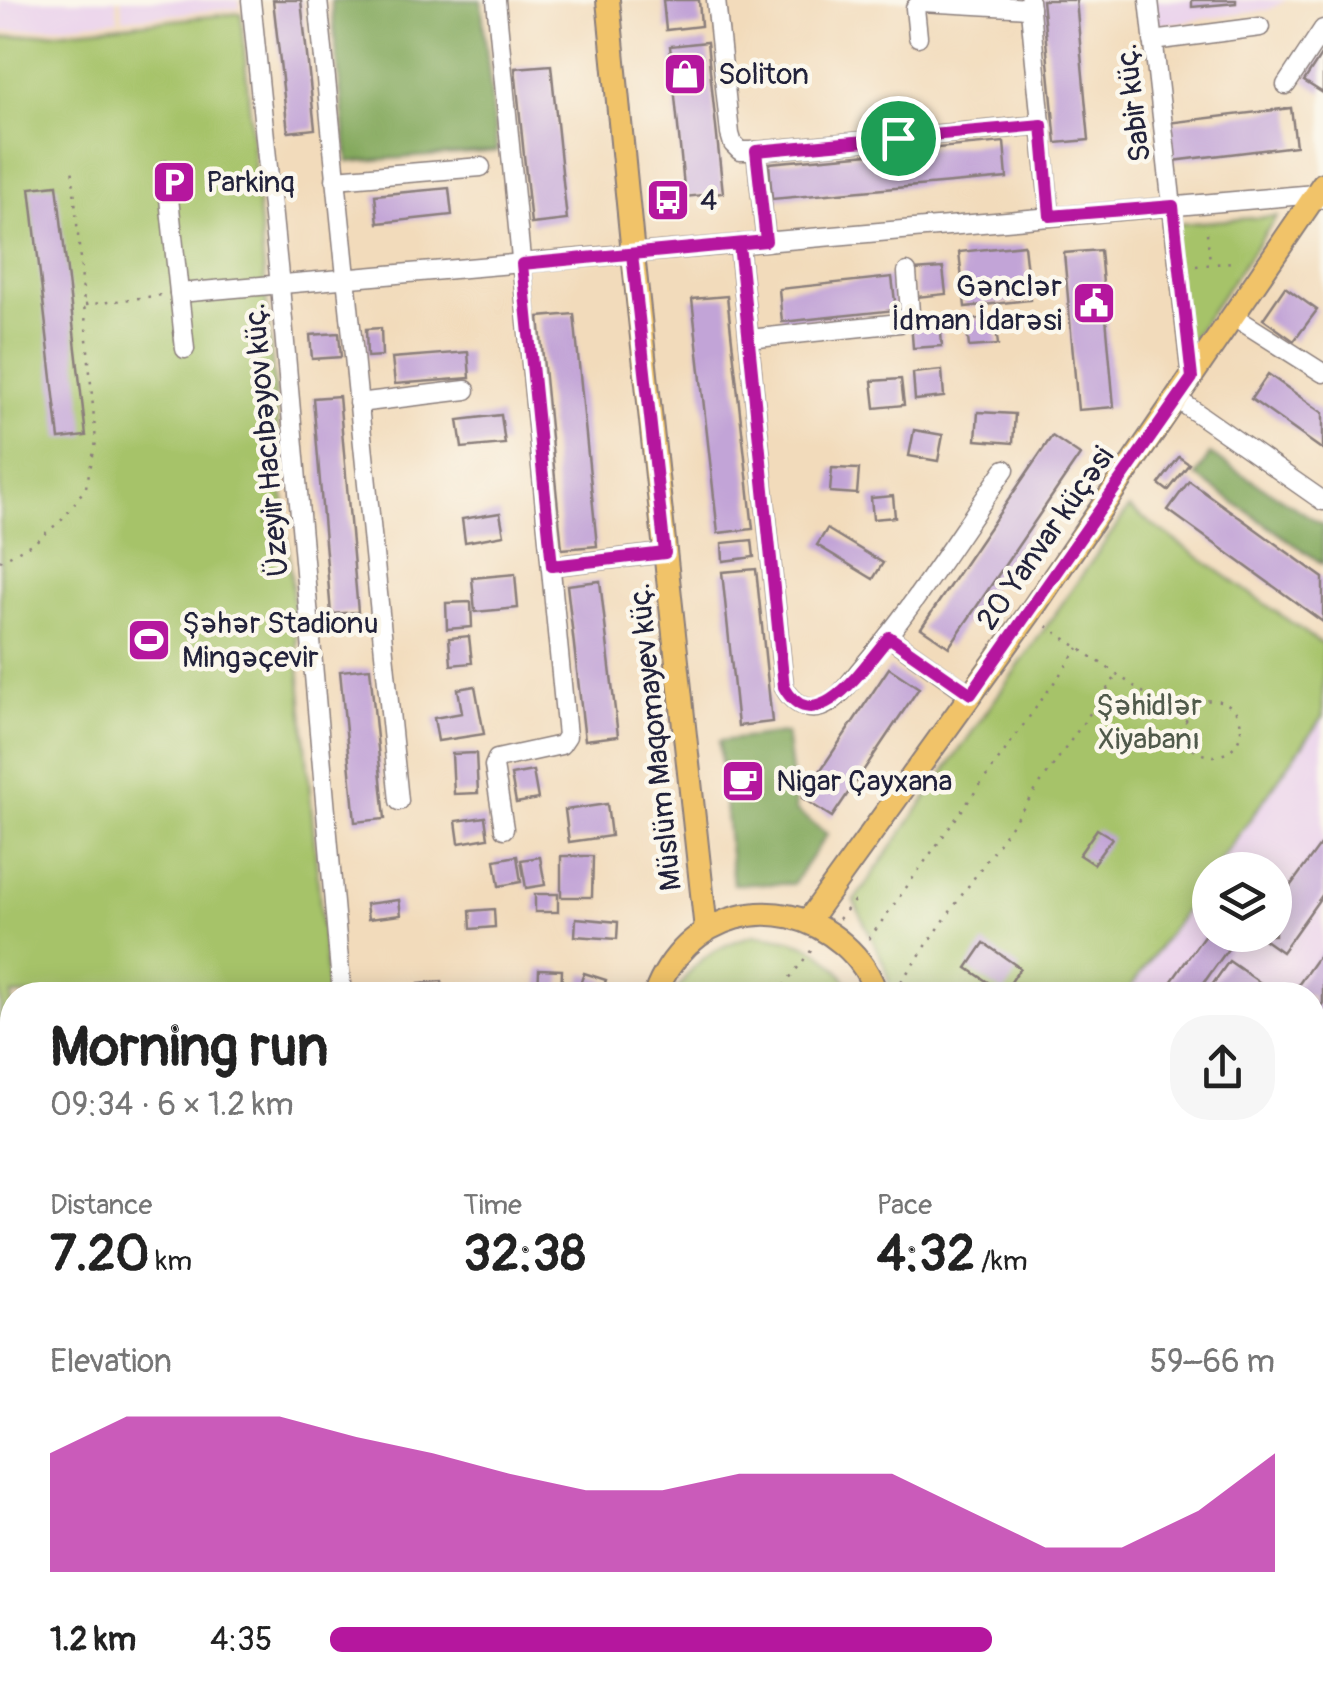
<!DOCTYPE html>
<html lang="en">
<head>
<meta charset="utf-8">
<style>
	body { margin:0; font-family:Pangolin,sans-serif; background:#f6f6f6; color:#222; height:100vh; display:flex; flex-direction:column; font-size:38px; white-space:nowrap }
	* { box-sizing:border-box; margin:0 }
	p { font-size:32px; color:#767676 }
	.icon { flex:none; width:55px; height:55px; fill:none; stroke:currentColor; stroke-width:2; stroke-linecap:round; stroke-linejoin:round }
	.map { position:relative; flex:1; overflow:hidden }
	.drawer { position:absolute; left:0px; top:982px; width:1325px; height:718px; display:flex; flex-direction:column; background:#fff; border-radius:40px 40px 0 0; box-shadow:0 5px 25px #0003 }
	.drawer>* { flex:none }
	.buttons { position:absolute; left:1192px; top:852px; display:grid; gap:20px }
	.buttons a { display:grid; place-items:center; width:100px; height:100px; border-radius:50%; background:#fff; box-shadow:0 5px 25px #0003; font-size:50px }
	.pin { position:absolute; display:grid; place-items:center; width:85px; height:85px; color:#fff; margin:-42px; border:5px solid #fff; border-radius:50%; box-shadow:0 2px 10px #0007 }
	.round { display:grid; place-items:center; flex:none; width:105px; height:105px; border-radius:40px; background:#f6f6f6 }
	.head { display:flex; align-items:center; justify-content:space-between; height:170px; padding:0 50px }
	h1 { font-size:55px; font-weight:800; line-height:75px }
	.metrics { display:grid; grid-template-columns:repeat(3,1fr); gap:15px; height:170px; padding:10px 50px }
	.metrics div { display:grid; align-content:center }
	.metrics b { font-size:50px; font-weight:800 }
	.metrics small { font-size:28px; font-weight:400 }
	.metrics p { font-size:28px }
	.chart { height:280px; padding:20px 50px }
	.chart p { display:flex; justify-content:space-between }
	.chart svg { width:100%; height:180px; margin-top:10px; fill:#b5179e; opacity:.7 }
	ul { padding:0 50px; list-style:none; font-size:32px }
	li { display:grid; grid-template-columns:160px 120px 1fr; align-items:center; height:75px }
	li i { height:25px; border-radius:12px; background:#b5179e }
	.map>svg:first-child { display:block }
</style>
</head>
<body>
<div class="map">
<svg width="1323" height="1699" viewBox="0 0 1323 1699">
	<rect width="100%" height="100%" fill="#fbf7ec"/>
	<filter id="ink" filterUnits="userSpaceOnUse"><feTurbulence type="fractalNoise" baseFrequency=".01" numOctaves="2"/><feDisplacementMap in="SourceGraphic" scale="20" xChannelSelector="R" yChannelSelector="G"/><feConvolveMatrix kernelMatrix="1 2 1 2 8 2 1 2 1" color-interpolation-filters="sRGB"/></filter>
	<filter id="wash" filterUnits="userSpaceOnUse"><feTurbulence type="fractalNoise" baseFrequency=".0048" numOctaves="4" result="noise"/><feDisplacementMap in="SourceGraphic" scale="40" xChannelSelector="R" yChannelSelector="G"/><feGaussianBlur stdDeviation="2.25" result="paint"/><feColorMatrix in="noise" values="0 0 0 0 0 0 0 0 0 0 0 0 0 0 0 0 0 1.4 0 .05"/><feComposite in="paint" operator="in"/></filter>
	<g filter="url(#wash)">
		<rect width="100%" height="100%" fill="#f2dbbb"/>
		<g fill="#ead1ec">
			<path d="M0,0h116l2,20 -118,12z"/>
			<path d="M121,0h118l1,8 -117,11z"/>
			<path d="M1146,0h141l-19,10 -119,16z"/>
			<path d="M1323,716v619l-11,-8v-332h-187l85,-120v60h65v-65h-61z"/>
			<path d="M12,1198v176l-12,1v-175z"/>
		</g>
		<g fill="#a6c369" stroke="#647252" stroke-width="2.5">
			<path d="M241,13l87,982h-316v70l-12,-14v-1013z"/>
			<path d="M1277,216l-95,137 -15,-128z"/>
			<path d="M1129,508l194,137v71l-109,154h-4v5l-85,120h-233l-7,-29 -31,-65z"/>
			<path d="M754,935c49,3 77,15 100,60h-178c14,-35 44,-50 78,-60z"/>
			<path d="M1313,1493l10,1v205h-112l-6,-11h107z"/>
		</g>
		<g fill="#84a95d" stroke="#53664c" stroke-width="2.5">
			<path d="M331,0h150l16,151 -149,11z"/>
			<path d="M1210,454l113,71v39l-127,-88z"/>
			<path d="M786,733l10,78 31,23 -34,50h-60l-14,-143z"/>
			<path d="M75,1688h49l3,11h-51z"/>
			<path d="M300,1688h29l12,8 -2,3h-48z"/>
		</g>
		<g id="blocks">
			<g fill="#c2a4d7">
				<path d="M273,0h28l14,129 -27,3z"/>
				<path d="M663,0h36l2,26 -35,4z"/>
				<path d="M1042,0h34l13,140 -33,3z"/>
				<path d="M1192,0h44v3l-44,4z"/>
				<path d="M707,42l16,151 -38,4 -15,-151z"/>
				<path d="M1323,52v41l-19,-12z"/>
				<path d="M551,65l16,155 -36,4 -16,-156z"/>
				<path d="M1291,108l5,38 -124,15 -5,-38z"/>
				<path d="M1004,142l3,36 -235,21 -3,-36z"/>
				<path d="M57,185l29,251 -27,3 -29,-251z"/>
				<path d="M449,188l3,27 -74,8 -3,-28z"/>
				<path d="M1024,245l6,55 -65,7 -6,-55z"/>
				<path d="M1100,250l14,157 -36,3 -14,-157z"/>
				<path d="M943,268l3,26 -29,3 -3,-27z"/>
				<path d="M892,277l4,33 -114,12 -3,-33z"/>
				<path d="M1285,287l32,23 -23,31 -31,-22z"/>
				<path d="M727,296l26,233 -35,4 -26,-234z"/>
				<path d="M574,314l23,232 -35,3 -23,-232z"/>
				<path d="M995,318l3,27 -29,2 -3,-27z"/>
				<path d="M940,319l2,27 -29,2 -2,-26z"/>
				<path d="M381,328l1,28 -15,1 -1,-28z"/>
				<path d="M339,333l2,24 -29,2 -2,-24z"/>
				<path d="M468,352l2,26 -75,6 -3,-26z"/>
				<path d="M942,370l2,27 -29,3 -2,-27z"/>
				<path d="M1268,374l55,39v37l-72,-51z"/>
				<path d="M901,379l3,26 -29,3 -3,-27z"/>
				<path d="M339,396l19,216 -27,2 -18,-216z"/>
				<path d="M978,412l37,2 -2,29 -37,-3z"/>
				<path d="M501,415l4,29 -43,4 -4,-28z"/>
				<path d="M914,430l29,5 -5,26 -29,-5z"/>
				<path d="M1052,436l28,19 -131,192 -28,-19z"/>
				<path d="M1179,457l10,7 -21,27 -9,-7z"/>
				<path d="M832,468l27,1 -2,25 -27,-2z"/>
				<path d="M1189,481l134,97v44l-155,-112z"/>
				<path d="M893,496l2,21 -22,2 -2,-21z"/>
				<path d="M500,513l4,22 -39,7 -3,-23z"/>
				<path d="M827,529l56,34 -10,16 -56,-34z"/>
				<path d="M752,540l2,17 -31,4 -1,-18z"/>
				<path d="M756,569l16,153 -34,4 -16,-154z"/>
				<path d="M515,574l3,34 -43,4 -3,-34z"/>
				<path d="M600,581l18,155 -33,4 -18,-155z"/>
				<path d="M471,602l1,25 -25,2 -1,-26z"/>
				<path d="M469,636l3,27 -21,2 -2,-27z"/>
				<path d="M370,668l15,151 -30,3 -15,-151z"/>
				<path d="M889,668l30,20 -87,129 -30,-19z"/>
				<path d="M475,686l9,48 -46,7 -4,-23 28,-5 -4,-24z"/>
				<path d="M476,753l2,40 -24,1 -2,-40z"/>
				<path d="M533,771l5,28 -22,4 -5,-28z"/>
				<path d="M607,804l4,32 -42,6 -4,-32z"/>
				<path d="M485,817l3,21 -29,5 -3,-22z"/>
				<path d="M1097,829l15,9 -19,26 -14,-9z"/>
				<path d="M1323,841v53l-41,58 -24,-17h17v-28z"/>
				<path d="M517,856l4,26 -22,4 -4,-26z"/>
				<path d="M561,856h32l-1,41h-31z"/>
				<path d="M540,857l5,28 -19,3 -5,-28z"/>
				<rect x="535" y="894" width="23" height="18"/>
				<path d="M399,900l2,15 -33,4 -2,-15z"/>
				<path d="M494,909l1,18 -24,2 -1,-18z"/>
				<path d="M576,918l42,4 -1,17 -42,-3z"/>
				<path d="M1210,927v8h28l-43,60h-33z"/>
				<path d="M984,943l36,25 -16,25 -37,-25z"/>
				<path d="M1323,950v53l-11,15v-23h-21z"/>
				<path d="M1229,961l49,34h-58l-10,-7z"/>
				<path d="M539,969l23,1 -1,25h-23z"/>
				<path d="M584,973l22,7 -5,15 -24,-2z"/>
				<path d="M442,981l1,14h-23l-1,-12z"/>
				<path d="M1312,1019l11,8v39l-11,-7z"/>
				<path d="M12,1113v33h-6l-2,-32z"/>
				<path d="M1323,1130v53l-11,15v-53z"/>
				<path d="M12,1283v25l-12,2v-26z"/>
				<path d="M12,1455v35l-12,1v-35z"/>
				<path d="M12,1580v35l-12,1v-35z"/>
				<path d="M26,1688h36l1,11h-36z"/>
				<path d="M554,1688h41l-8,11h-41z"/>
				<path d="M682,1688h47l-8,11h-34l-9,-6z"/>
				<path d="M1101,1688h31l7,11h-31z"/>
			</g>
		</g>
	</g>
	<g filter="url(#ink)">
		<use href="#blocks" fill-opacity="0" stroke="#8a7e7b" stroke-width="2.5"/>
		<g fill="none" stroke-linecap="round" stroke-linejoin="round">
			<g stroke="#8a7e7b" stroke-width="21">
				<g id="minor">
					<path d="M251,0l29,286 62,709"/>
					<path d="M318,0l81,801"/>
					<path d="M496,0l71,736 -6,9 -64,14 -3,7 10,63"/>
					<path d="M716,0l14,134 3,10 7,7h16l285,-26"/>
					<path d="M1029,0l21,216"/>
					<path d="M1149,0l42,378"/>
					<path d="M918,37l-3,-29 6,-6 109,6"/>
					<path d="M1153,41l107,-14"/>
					<path d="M1286,85l37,-56"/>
					<path d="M756,151l10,90"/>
					<path d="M166,170l19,179"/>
					<path d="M335,179l146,-12"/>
					<path d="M739,244l45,443c7,13 20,25 37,20 16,-5 29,-25 39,-37 54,-63 98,-134 145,-201"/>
					<path d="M179,293c379,-30 757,-69 1136,-99l8,5"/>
					<path d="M1233,316l90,57"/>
					<path d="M749,339l151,-16 10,-10 -3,-41"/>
					<path d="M358,403l108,-13"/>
					<path d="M1187,406l136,95"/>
					<path d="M551,566l114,-13"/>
					<path d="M889,637l82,58"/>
					<path d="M0,1170l12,-2"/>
					<path d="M8,1235l4,-8"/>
					<path d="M1312,1398l8,-7"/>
					<path d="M0,1442l12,-1"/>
					<path d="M1312,1480h11"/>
					<path d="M0,1512l12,-1"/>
					<path d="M9,1639l4,60"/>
					<path d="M377,1688l8,11"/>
					<path d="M763,1688l14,11"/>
					<path d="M991,1688l11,11"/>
					<path d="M1186,1688l5,11"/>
					<path d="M263,1699l8,-11"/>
					<path d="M441,1699l17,-6 6,-5"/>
					<path d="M614,1699l9,-11"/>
					<path d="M810,1699l7,-11"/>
				</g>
			</g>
			<g stroke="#8a7e7b" stroke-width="26">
				<g id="major">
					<path d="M608,0l25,254 73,676"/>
					<path d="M808,921l221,-307 294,-430"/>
					<path d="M655,995c30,-81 122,-108 188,-51 15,13 28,31 33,51"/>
				</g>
			</g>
			<g stroke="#8a7e7b" stroke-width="2.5" stroke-dasharray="2.5 8" stroke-linecap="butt">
				<path d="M1207,233l3,28"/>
				<path d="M1196,266l37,-4"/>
				<path d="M85,305l77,-10"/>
				<path d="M0,561l35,-19 29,-24 22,-31 10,-45 -24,-276"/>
				<path d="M1047,626l139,96"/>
				<circle cx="1213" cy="728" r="28"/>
				<path d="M839,919l15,-18"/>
				<path d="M869,939l210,-291"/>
				<path d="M895,990l222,-315"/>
				<path d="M777,994l37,-47"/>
				<path d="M747,995l11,-4 17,3"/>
			</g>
			<use href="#minor" stroke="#fff" stroke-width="18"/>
			<use href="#major" stroke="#f1c369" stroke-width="22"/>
		</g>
	</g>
	<g fill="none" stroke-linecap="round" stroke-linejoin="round" filter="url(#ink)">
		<g stroke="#fff" stroke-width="20">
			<path id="route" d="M898,138l-142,13 10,90 -244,23 30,302 113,-13 -33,-299 107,-10 45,443c32,57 82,-24 105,-50l82,57 221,-316 -19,-172 -123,10 -8,-91 -144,13"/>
		</g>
		<use href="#route" stroke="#b5179e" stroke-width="12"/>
	</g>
	<defs>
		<g id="shop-square" transform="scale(2.25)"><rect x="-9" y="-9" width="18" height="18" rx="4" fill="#b5179e" stroke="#fbf7ec"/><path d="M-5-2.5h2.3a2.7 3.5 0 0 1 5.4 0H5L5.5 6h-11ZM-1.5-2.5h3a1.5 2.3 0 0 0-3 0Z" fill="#fff"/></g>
		<g id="parking-square" transform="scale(2.25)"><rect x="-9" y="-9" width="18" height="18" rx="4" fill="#b5179e" stroke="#fbf7ec"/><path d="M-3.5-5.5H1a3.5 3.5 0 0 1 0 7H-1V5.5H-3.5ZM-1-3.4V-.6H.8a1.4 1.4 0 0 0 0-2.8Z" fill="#fff"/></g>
		<g id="bus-square" transform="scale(2.25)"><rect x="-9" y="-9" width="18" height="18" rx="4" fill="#b5179e" stroke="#fbf7ec"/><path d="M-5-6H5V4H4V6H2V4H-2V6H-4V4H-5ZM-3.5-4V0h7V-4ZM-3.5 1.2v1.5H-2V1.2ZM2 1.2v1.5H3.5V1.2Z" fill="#fff"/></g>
		<g id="civic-square" transform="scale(2.25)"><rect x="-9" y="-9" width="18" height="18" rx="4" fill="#b5179e" stroke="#fbf7ec"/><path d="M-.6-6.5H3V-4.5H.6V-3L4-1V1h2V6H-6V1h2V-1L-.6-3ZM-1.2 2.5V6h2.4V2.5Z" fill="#fff"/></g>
		<g id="stadium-square" transform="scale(2.25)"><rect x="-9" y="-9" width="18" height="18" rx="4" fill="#b5179e" stroke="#fbf7ec"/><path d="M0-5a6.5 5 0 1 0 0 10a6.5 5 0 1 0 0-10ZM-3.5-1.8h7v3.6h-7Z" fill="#fff"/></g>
		<g id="cafe-square" transform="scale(2.25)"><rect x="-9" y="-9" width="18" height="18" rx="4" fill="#b5179e" stroke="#fbf7ec"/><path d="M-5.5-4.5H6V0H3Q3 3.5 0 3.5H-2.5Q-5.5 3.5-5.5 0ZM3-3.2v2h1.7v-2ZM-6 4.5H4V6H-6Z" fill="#fff"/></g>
	</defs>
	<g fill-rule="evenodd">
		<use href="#shop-square" x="685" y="74"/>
		<use href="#parking-square" x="174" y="182"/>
		<use href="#bus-square" x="668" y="200"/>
		<use href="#civic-square" x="1094" y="303"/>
		<use href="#stadium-square" x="149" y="640"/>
		<use href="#cafe-square" x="743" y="781"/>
	</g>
	<g text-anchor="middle" stroke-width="9" stroke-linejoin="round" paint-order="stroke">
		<g font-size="30" fill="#22223b" stroke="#fbf7ec" text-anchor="start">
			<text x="718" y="84">Soliton</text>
			<text x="206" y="192">Parkinq</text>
			<text x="700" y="210">4</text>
			<text x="1062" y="296" text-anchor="end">Gənclər<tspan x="1062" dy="34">İdman İdarəsi</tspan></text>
			<text x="182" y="633">Şəhər Stadionu<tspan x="182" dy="34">Mingəçevir</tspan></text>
			<text x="776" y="791">Nigar Çayxana</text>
		</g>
		<g font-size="30" fill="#22223b" stroke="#fbf7ec">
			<text transform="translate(1133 103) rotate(-97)" y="10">Sabir küç.</text>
			<text transform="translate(266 440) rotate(-95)" y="10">Üzeyir Hacıbəyov küç.</text>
			<text transform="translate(1045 538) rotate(-55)" y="10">20 Yanvar küçəsi</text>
			<text transform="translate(655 737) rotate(-96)" y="10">Müslüm Maqomayev küç.</text>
		</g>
		<g font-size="30" fill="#505a4b" stroke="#fbf7ec">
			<text x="1149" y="715">Şəhidlər<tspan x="1149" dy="34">Xiyabanı</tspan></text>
		</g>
	</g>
</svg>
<div class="buttons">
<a><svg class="icon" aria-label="layers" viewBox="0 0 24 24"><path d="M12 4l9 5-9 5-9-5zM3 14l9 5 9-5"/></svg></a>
</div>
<div class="pin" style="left:898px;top:138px;background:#1e9e55"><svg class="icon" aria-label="arrive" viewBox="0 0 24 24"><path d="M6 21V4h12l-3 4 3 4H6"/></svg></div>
<section class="drawer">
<div class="head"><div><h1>Morning run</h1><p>09:34 · 6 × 1.2 km</p></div><a class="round"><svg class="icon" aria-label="share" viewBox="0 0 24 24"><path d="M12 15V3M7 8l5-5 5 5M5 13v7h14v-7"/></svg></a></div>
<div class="metrics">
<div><p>Distance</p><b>7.20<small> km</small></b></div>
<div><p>Time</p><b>32:38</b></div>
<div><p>Pace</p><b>4:32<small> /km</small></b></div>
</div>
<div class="chart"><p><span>Elevation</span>59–66 m</p>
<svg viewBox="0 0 160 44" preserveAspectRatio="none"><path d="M0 44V15L10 6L20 6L30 6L40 11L50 15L60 20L70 24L80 24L90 20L100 20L110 20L120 29L130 38L140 38L150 29L160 15V44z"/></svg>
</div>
<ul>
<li><b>1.2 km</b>4:35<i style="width:70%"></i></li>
</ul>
</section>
</div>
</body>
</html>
